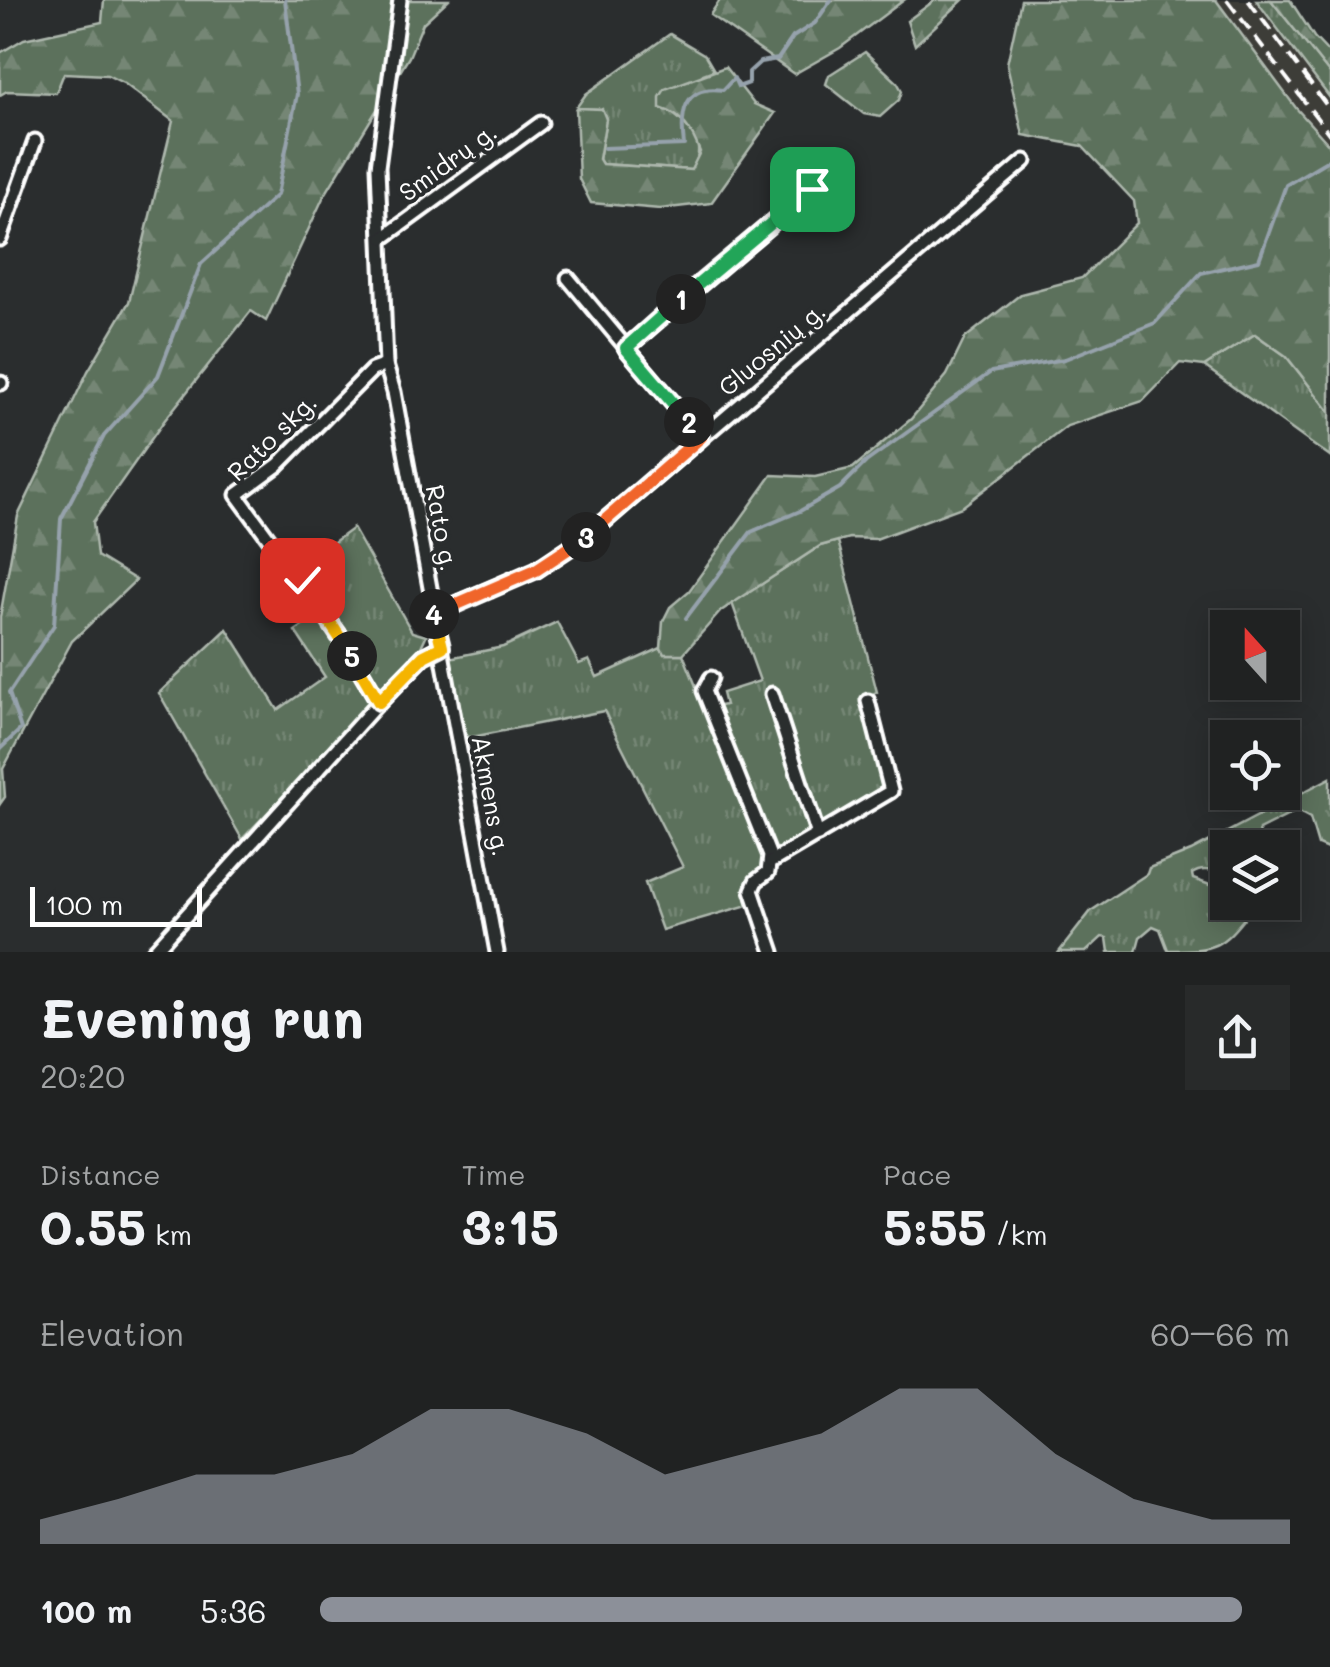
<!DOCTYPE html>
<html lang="en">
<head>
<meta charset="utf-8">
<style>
	body { margin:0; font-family:Mali,sans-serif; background:#282a2a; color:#f1f3f6; height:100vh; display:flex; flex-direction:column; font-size:38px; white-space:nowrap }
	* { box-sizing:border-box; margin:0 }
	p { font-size:32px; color:#a2a4a5 }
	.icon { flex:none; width:55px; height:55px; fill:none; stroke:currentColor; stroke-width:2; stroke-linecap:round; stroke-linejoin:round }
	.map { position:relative; height:952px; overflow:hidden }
	.panel { display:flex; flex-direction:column; background:#202222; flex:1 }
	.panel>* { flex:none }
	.needle { width:65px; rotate:339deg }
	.controls { position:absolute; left:1210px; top:610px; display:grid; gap:20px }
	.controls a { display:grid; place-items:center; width:90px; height:90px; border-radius:0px; background:#202222; box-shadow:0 5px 25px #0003,0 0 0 2px #3d3f40; font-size:50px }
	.scale { position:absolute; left:30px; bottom:25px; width:172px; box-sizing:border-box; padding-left:10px; border:5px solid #fff; border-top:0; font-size:28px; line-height:35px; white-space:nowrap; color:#fff; -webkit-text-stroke:8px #2a2d2e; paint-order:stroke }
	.pin { position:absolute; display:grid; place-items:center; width:85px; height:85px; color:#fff; margin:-42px; border-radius:20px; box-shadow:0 5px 15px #0006 }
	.km { position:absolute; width:50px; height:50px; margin:-25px; border-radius:50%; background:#222; color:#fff; font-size:28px; line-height:50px; text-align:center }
	.round { display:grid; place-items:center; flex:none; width:105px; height:105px; border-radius:0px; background:#282a2a }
	.headline { display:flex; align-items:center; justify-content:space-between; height:170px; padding:0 40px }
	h1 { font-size:55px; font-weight:800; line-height:75px }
	.metrics { display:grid; grid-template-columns:repeat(3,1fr); gap:15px; height:170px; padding:10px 40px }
	.metrics div { display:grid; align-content:center }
	.metrics b { font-size:50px; font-weight:800 }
	.metrics small { font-size:28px; font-weight:400 }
	.metrics p { font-size:28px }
	.chart { height:280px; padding:20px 40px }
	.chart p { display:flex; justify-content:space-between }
	.chart svg { width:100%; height:180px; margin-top:10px; fill:#8c9099; opacity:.7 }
	ul { padding:0 40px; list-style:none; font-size:32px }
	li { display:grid; grid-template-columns:160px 120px 1fr; align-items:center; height:75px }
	li i { height:25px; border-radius:12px; background:#8c9099 }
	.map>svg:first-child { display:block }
</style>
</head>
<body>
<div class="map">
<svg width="1330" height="952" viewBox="0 0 1330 952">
	<defs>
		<pattern id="grass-tufts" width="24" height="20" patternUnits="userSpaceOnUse" patternTransform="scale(2.5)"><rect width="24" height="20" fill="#5c715c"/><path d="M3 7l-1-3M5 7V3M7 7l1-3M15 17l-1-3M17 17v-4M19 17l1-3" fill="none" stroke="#748674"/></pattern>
		<pattern id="forest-firs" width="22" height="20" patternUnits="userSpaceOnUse" patternTransform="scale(2.5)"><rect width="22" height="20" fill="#5c715c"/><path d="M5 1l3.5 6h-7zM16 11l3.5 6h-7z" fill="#748674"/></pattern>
	</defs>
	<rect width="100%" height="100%" fill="#2a2d2e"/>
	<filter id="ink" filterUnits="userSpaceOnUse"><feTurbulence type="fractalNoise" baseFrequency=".01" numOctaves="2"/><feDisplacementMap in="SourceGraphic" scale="20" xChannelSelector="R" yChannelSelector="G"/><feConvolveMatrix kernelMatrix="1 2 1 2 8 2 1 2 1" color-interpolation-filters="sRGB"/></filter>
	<g filter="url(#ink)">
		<path fill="#3e3c39" d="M1216,0h40l74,98v48l-33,-38z"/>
		<g fill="url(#grass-tufts)" stroke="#aeb8ae" stroke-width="2.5">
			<path d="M1256,0h15l59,74v24z"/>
			<path d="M670,34l35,21 9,15 -11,4 -32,38c19,15 38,34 20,58l-89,-6 -3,-4 7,-41 -4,-10 -26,-1 10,-14z"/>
			<path d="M1255,334l31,22 44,56v45l-126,-91z"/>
			<path d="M353,528l59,104 14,4 -6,13 -38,43 -54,-84 -31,-39z"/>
			<path d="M838,541l39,151 -17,8 24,89 -109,67 -61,-149 11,-2 -3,-12 38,-12 -28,-78 88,-57z"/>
			<path d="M322,613l48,85v8l-128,133 -83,-146 68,-64 51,81 47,-33 -30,-46z"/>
			<path d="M557,622l22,42 10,-4 8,17 64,-29 3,6h19l83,205c-6,20 -27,20 -18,46l-86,25 -17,-47 38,-16 -79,-156 -137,27 -18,-80 54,-11z"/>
			<path d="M1330,778v72l-12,-5 -8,-27 -13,-7 -38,19 3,17 -34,1 -1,30c-10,-7 -24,-12 -35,-4l1,5 34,12 1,11 14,1 8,8c-30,38 -34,39 -82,39l-8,-21 -7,-3 -13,11 -4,15h-27l-2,-14 -5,-1 -16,15h-27l32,-41 56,-37 2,-6 42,-17z"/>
		</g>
		<g fill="url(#forest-firs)" stroke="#aeb8ae" stroke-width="2.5">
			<path d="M104,0h344l-25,23 -14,34 -86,141 -57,123 -15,-10 -87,110 -71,101 4,34 39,24 -64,61 -69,128 2,28 -5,7v-187l18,-101 70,-145 41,-69 44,-181 -48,-37 -18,-9 -43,-2 -8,20 -49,-2 -7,4v-42l24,-14 78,-17z"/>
			<path d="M720,0h184l-64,48 -46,26 -84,-59z"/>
			<path d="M935,0h28l-48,45 -8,-24z"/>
			<path d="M1021,0h195l80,108 34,38v266l-44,-56 -31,-22 -51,32 -24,-3 -37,38 -76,25 -105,81 -86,32 -27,-1 -29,8 -99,65 -38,43h-19l-3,-6 2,-27 7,-14 19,-16 83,-116 43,2 38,-9 58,-49 36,-44 18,-37 56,-44 61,-16 55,-55 -3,-22 -52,-55 -59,-11 -16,-71z"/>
			<path d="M1271,0h19l24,37 16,17v20z"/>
			<path d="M865,52l32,30 5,9 -3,9 -19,17 -16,-3 -38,-30 3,-9z"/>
			<path d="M725,67l29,37 21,9 -64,90 -51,6 -69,-6 -12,-24 -3,-71 26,1 4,10 -7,40 3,5 89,6 9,-18c-8,-21 -17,-37 -40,-44v-11l5,-8z"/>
		</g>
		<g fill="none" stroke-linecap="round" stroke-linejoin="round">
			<g stroke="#96a2ac" stroke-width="4">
				<path d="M604,148l80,-3c-4,-31 -1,-61 39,-55l11,-12 4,9 11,-4v-11l11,-10 18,-3 15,-22 22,-14 16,-23"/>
				<path d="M686,618l65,-86 49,-21 40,-23 26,-26 125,-90 74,-13 90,-36 46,-50 58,-13 27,-75 44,-26"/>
				<path d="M0,749l21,-20 -12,-36 45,-68 7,-106 43,-83 54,-60 43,-112 76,-69 20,-101 -12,-94"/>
			</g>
			<g stroke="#fff" stroke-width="19">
				<g id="minor">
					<path d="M400,0l-22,167 8,198 8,27 103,560"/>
					<path d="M383,238l158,-115"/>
					<path d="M0,239l35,-98"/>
					<path d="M568,278l133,159"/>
					<path d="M626,348l187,-159"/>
					<path d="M0,383h1"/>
					<path d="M434,613l102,-43 52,-35 437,-374"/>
					<path d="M711,678l-7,13 66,165 -2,16 -12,9 -4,9 21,62"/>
					<path d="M772,694l46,141"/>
					<path d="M379,702l-37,-64 -105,-143 41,-30 94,-95 14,-5"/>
					<path d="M771,862l120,-71 -23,-90"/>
					<path d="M153,952l226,-250 45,-46 17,-9"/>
				</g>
			</g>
			<use href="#minor" stroke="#2a2d2e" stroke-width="11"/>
			<g stroke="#fff" stroke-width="4" stroke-dasharray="15 8" stroke-linecap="butt">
				<path d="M1227,0l103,135"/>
				<path d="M1248,0l82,110"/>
			</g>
		</g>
	</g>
	<g fill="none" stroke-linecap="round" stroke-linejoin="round" filter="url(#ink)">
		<g stroke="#fff" stroke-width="20">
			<path id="split-1" d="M681,299l131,-110"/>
		</g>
		<g stroke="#fff" stroke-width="20">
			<path id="split-2" d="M681,299l-55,49 63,74"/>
		</g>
		<g stroke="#fff" stroke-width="20">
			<path id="split-3" d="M586,537l115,-100 -12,-15"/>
		</g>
		<g stroke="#fff" stroke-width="20">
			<path id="split-4" d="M434,614l102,-44 50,-33"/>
		</g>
		<g stroke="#fff" stroke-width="20">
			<path id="split-5" d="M352,656l27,46 45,-46 18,-9 -8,-33"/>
		</g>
		<g stroke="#fff" stroke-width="20">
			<path id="split-6" d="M302,580l50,76"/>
		</g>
		<use href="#split-1" stroke="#22a559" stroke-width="12"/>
		<use href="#split-2" stroke="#22a559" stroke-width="12"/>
		<use href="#split-3" stroke="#f0652b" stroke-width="12"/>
		<use href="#split-4" stroke="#f0652b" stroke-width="12"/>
		<use href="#split-5" stroke="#f5b400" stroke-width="12"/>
		<use href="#split-6" stroke="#f5b400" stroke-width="12"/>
	</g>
	<g text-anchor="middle" stroke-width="8" stroke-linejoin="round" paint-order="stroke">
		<g font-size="25" fill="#fff" stroke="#2a2d2e">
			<text transform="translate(448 162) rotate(-36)" y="9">Smidrų g.</text>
			<text transform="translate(772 349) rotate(-40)" y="9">Gluosnių g.</text>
			<text transform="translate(272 437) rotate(-44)" y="9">Rato skg.</text>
			<text transform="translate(442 528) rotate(80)" y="9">Rato g.</text>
			<text transform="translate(491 796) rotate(80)" y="9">Akmens g.</text>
		</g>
	</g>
</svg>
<div class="controls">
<a><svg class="needle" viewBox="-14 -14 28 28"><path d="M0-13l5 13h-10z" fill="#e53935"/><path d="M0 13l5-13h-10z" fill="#a2a4a5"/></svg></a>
<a><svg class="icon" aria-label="locate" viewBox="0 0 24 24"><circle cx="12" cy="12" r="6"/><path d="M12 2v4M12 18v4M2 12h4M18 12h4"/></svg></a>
<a><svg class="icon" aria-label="layers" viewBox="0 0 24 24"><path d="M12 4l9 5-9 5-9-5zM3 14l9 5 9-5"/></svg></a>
</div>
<div class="scale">100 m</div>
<div class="pin" style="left:812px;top:189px;background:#1e9e55"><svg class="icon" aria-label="arrive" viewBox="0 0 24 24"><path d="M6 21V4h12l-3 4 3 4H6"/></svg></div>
<div class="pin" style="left:302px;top:580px;background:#d93025"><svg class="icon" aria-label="check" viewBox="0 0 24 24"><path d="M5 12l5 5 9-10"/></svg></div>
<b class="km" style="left:681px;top:299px">1</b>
<b class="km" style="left:689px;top:422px">2</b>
<b class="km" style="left:586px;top:537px">3</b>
<b class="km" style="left:434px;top:614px">4</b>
<b class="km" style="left:352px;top:656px">5</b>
</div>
<section class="panel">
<div class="headline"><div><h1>Evening run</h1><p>20:20</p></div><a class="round"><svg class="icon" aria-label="share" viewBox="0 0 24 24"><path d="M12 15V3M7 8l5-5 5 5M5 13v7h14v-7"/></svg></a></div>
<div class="metrics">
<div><p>Distance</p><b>0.55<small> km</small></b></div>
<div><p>Time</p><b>3:15</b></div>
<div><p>Pace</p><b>5:55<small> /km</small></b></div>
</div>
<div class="chart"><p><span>Elevation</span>60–66 m</p>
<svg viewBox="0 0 160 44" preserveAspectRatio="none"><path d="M0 44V38L10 33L20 27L30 27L40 22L50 11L60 11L70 17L80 27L90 22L100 17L110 6L120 6L130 22L140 33L150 38L160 38V44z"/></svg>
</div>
<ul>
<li><b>100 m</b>5:36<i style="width:95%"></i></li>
</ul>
</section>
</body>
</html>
